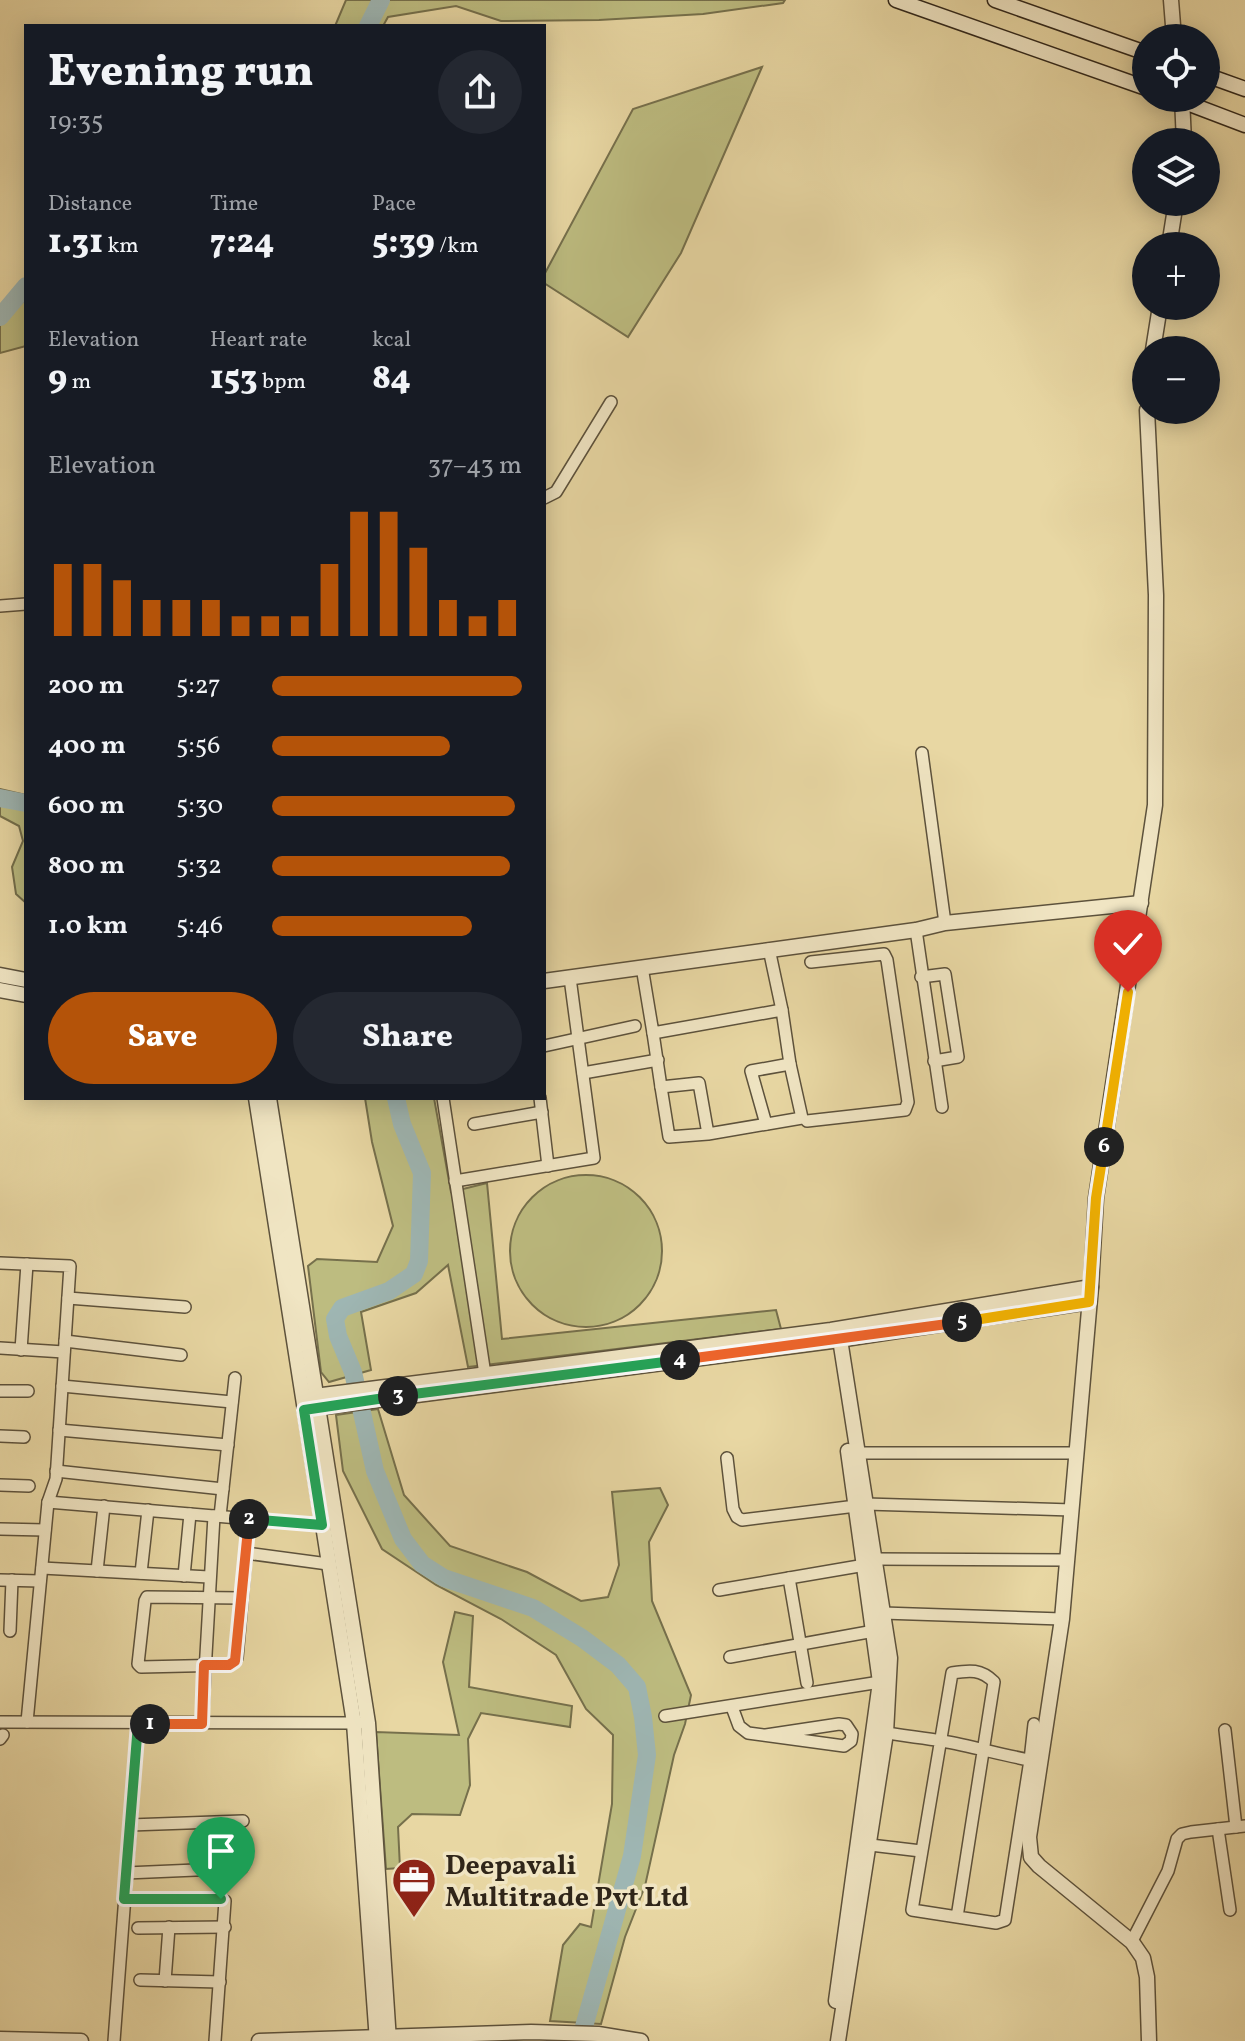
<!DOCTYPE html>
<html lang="en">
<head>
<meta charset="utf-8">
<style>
	body { margin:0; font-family:Vollkorn,serif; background:#242831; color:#f1f3f6; height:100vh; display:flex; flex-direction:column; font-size:30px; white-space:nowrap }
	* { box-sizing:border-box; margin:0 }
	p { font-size:26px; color:#9ea1a6 }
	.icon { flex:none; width:44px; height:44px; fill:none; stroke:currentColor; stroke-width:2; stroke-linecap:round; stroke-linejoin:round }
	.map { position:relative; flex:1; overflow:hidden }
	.sheet { position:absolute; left:24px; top:24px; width:522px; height:1076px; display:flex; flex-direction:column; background:#171b24; border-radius:0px; box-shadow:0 4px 20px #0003 }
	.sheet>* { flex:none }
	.buttons { position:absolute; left:1132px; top:24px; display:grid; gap:16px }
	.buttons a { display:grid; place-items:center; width:88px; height:88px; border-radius:50%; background:#171b24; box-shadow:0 4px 20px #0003; font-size:40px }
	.pin { position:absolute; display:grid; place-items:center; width:68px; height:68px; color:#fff; margin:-82px -34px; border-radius:50% 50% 50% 0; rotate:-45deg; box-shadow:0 0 8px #0007 }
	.pin .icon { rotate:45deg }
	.km { position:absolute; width:40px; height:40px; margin:-20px; border-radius:50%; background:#222; color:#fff; font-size:22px; line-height:40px; text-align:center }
	.round { display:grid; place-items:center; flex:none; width:84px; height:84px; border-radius:42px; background:#242831 }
	.summary { display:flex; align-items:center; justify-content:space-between; height:136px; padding:0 24px }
	h1 { font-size:44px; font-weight:800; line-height:60px }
	.metrics { display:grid; grid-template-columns:repeat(3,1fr); gap:12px; height:136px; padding:8px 24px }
	.metrics div { display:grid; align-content:center }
	.metrics b { font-size:34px; font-weight:800 }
	.metrics small { font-size:22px; font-weight:400 }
	.metrics p { font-size:22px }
	.chart { height:224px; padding:16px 24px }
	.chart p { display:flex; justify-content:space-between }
	.chart svg { width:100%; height:144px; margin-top:8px; stroke:#b45309; stroke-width:6 }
	.cta { display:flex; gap:16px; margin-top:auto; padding:16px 24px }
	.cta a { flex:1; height:92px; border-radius:48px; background:#b45309; color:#fff; font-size:32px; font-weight:800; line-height:92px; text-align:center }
	.cta a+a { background:#242831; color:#f1f3f6 }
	ul { padding:0 24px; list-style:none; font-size:26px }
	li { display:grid; grid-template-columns:128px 96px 1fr; align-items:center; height:60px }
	li i { height:20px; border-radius:10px; background:#b45309 }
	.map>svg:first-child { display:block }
</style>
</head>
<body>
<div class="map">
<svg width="1245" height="2041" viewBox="0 0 1245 2041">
	<rect width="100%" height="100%" fill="#e8d7a3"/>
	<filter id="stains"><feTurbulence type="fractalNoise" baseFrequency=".0025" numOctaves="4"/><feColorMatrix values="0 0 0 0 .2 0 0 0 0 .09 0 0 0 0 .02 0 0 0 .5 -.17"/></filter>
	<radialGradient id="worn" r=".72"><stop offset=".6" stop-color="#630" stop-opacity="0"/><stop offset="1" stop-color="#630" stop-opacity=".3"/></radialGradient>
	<g fill="#bdbc80" stroke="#76704c" stroke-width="2">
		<path d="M346,0h439l-2,3 -80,11 -104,6 -98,1 -45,-15 -68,11 -5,9h-48z"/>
		<path d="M762,67l-81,186 -53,84 -84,-54v-8l89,-166z"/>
		<path d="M26,299v47l-26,7v-29z"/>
		<path d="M0,789l26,6v108l-10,-9 -4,-27 11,-26 -4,-15 -19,-10z"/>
		<path d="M365,1098h69l17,94 36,-9 15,156 274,-29 5,19 -313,38 -20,-102 -32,28 -55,19 10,58 -42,12 -8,-10 -13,-106 9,-7 60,3 16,-36 -21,-84z"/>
		<circle cx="586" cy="1251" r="76"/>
		<path d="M378,1409l26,86 46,51 77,26 54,29 27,-4 11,-32 -7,-73 48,-4 8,17 -19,37 3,59 39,94 -6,29 -11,31 -29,131 -20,51 -24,87 -51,-3 13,-76 17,-21 11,3 21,-123 1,-69 -27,-26 -30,-54 -55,-36 -65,-34 -54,-36 -39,-78 -7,-56z"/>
		<path d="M455,1612l18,4 -4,71 103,19 -2,21 -89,-14 -13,26 2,46 -10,30 -48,-1 -14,13 2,41 -14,1 -10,-137 83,3 -16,-73z"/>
	</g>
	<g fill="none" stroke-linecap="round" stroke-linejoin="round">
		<g stroke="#9eb6b3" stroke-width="18">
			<path d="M368,26l13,-26"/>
			<path d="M0,317l26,-31"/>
			<path d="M0,798l26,5"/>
			<path d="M396,1098l6,26 20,49 -3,88 -5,13 -25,17 -47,17 -7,11 3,17 15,36 22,99 28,68 19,25 22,14 89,30 49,30 36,27 19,22 6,30 4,38 -15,101 -52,185"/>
		</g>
		<g stroke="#5d523c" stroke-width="14">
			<g id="minor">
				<path d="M544,498l12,-6 55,-90"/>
				<path d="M0,606l26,-2"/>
				<path d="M922,753l23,170"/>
				<path d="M916,930l26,177"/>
				<path d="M769,949l13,61"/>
				<path d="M642,967l11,66 129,-23 8,54 12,54 -94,16 -39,3 -8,-50 38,-4 9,51"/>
				<path d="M921,977l24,-3 13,83 -24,4"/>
				<path d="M653,1033l8,54"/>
				<path d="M544,1046l91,-20"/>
				<path d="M583,1073l75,-13"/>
				<path d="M443,1098l43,283"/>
				<path d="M540,1098l8,68"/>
				<path d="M807,1121l98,-11 3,-8 -21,-142 -3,-6 -73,8"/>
				<path d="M474,1124l68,-12"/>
				<path d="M766,1124l-15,-53 39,-7"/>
				<path d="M455,1181l139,-23 -24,-180"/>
				<path d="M0,1263l70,3 -14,213 -8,23 -21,220"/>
				<path d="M68,1298l117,9"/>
				<path d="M65,1341l116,14"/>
				<path d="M0,1348l64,4"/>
				<path d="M21,1350l6,-86"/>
				<path d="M62,1386l170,16"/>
				<path d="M0,1391h28"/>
				<path d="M59,1430l169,15"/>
				<path d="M0,1436l24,1"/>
				<path d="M858,1453h219"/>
				<path d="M727,1458l6,51 4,8 5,3 114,-14"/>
				<path d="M56,1471l167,18"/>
				<path d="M0,1485l29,1"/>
				<path d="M48,1502l274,23"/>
				<path d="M866,1504l206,6"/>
				<path d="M220,1516l15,-138"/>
				<path d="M0,1529l45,1"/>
				<path d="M246,1553l82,11"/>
				<path d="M875,1559l192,1"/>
				<path d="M42,1568l167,9"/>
				<path d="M97,1571l7,-65"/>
				<path d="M141,1573l7,-63"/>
				<path d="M184,1576l6,-62"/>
				<path d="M789,1578l18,105"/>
				<path d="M0,1580l40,1"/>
				<path d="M719,1590l146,-25"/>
				<path d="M242,1598l-95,-1 -2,4 -7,63 3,3 88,-2 8,-7 12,-139"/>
				<path d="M883,1613l179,6"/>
				<path d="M10,1631l2,-51"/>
				<path d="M730,1657l144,-26"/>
				<path d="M732,1707l7,19 9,7 96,13 7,-5 1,-7 -6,-9 -7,-1 -73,11"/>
				<path d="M665,1716l215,-34"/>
				<path d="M0,1722l359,1"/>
				<path d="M202,1724l12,-208"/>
				<path d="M1225,1730l11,97"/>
				<path d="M878,1731c21,5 43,6 64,10 30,5 59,14 88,19l-25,160 -9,3 -84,-13 40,-237c18,-3 29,-4 42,9l-37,235"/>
				<path d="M0,1739l3,-4"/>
				<path d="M1030,1760l4,-36"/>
				<path d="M130,1825l113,-4"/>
				<path d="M1218,1829l12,81"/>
				<path d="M862,1844l59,7"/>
				<path d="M126,1873l116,-5"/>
				<path d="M124,1899l93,-1 8,3 -10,140"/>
				<path d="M138,1928l87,-1"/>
				<path d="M1132,1941l36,-70 9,-32 5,-5 9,-2 54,-6"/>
				<path d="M140,1980l80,2"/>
				<path d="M165,1981l4,-54"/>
				<path d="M114,2041l24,-317"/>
			</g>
		</g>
		<g stroke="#5d523c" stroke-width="17">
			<g id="tertiary">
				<path d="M1171,0l3,38"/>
				<path d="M1182,98l2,44"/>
				<path d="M1169,246l7,-44"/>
				<path d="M1153,350l7,-44"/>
				<path d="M1147,410l9,185 -1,210 -59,393 -5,89 -29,332 -33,218 2,20 8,9 93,76 11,16 4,19 2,64"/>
				<path d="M0,975l26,5"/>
				<path d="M544,981l372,-51 29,-7 196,-20"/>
				<path d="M0,990l26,5"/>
				<path d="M256,1098l98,625 23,318"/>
				<path d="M269,1098l99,625 21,318"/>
				<path d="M307,1397l524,-67 260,-43"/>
				<path d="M309,1409l523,-68 257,-39"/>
				<path d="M836,2001l44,-319 -32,-231"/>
				<path d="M0,2039l81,2"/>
				<path d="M259,2041l272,-9 67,2 43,7"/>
				<path d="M838,2041l48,-308 4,-75 -51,-325"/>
			</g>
		</g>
		<g stroke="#2f2519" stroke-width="17">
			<g id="secondary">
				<path d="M896,0l250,88"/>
				<path d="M995,0l151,53"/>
				<path d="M1206,75l39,14"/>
				<path d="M1174,98l71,27"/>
			</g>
		</g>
		<use href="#minor" stroke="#f0e5c3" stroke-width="11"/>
		<use href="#tertiary" stroke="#f0e5c3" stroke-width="14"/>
		<use href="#secondary" stroke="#f0e5c3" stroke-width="14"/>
	</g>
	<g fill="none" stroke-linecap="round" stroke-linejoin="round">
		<g stroke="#fff" stroke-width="16">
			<path id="split-1" d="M150,1724h-12l-14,175h97"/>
		</g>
		<g stroke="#fff" stroke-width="16">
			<path id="split-2" d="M150,1724h52l2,-59h25l6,-4 14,-142"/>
		</g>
		<g stroke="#fff" stroke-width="16">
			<path id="split-3" d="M249,1519l73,6 -18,-115 94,-14"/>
		</g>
		<g stroke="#fff" stroke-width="16">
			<path id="split-4" d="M398,1396l282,-36"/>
		</g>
		<g stroke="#fff" stroke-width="16">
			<path id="split-5" d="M680,1360l282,-38"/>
		</g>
		<g stroke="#fff" stroke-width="16">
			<path id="split-6" d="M962,1322l127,-20 7,-104 8,-51"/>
		</g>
		<g stroke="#fff" stroke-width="16">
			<path id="split-7" d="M1104,1147l24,-155"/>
		</g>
		<use href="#split-1" stroke="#22a559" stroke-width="10"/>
		<use href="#split-2" stroke="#f0652b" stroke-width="10"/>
		<use href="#split-3" stroke="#22a559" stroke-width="10"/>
		<use href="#split-4" stroke="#22a559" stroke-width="10"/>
		<use href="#split-5" stroke="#f0652b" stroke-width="10"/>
		<use href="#split-6" stroke="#f5b400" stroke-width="10"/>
		<use href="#split-7" stroke="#f5b400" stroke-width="10"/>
	</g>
	<defs>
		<g id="office-pin" transform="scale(2.3)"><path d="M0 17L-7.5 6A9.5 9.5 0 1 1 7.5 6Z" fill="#8f2418" stroke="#f0e5c3"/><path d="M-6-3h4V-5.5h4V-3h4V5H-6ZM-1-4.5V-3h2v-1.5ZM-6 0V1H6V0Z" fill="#fff"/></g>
	</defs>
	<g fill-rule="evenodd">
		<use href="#office-pin" x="414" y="1880"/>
	</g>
	<g text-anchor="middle" stroke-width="7" stroke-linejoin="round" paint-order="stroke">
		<g font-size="28" font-weight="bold" fill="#2f2519" stroke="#f0e5c3" text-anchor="start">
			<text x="445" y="1874">Deepavali<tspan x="445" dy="32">Multitrade Pvt Ltd</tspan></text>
		</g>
	</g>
	<rect width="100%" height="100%" filter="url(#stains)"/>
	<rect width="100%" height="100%" fill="url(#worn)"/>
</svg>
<div class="buttons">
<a><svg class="icon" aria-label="locate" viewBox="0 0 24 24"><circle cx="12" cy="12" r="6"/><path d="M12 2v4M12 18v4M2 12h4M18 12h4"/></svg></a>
<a><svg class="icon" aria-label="layers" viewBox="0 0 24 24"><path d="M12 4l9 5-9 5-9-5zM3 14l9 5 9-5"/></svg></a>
<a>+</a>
<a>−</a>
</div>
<div class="pin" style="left:221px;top:1899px;background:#1e9e55"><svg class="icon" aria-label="arrive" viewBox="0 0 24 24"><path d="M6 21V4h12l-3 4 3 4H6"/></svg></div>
<div class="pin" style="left:1128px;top:992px;background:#d93025"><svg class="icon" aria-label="check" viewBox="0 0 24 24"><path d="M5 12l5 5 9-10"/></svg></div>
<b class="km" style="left:150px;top:1724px">1</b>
<b class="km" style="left:249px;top:1519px">2</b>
<b class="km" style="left:398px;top:1396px">3</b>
<b class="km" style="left:680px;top:1360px">4</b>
<b class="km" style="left:962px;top:1322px">5</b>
<b class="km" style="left:1104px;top:1147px">6</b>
<section class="sheet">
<div class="summary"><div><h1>Evening run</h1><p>19:35</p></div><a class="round"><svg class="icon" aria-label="share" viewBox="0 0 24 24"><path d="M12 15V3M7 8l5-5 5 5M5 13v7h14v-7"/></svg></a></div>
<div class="metrics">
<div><p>Distance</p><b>1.31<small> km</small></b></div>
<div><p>Time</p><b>7:24</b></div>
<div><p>Pace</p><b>5:39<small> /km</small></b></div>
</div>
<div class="metrics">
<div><p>Elevation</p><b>9<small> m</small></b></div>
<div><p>Heart rate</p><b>153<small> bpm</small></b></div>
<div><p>kcal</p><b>84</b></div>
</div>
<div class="chart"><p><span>Elevation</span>37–43 m</p>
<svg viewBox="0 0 160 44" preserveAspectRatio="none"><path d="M5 44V22M15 44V22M25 44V27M35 44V33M45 44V33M55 44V33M65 44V38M75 44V38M85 44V38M95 44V22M105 44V6M115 44V6M125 44V17M135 44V33M145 44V38M155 44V33"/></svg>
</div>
<ul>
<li><b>200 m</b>5:27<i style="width:100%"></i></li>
<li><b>400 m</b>5:56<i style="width:71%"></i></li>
<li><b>600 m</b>5:30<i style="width:97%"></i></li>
<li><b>800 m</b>5:32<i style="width:95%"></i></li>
<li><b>1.0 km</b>5:46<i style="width:80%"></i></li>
</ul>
<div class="cta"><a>Save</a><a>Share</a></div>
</section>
</div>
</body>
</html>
